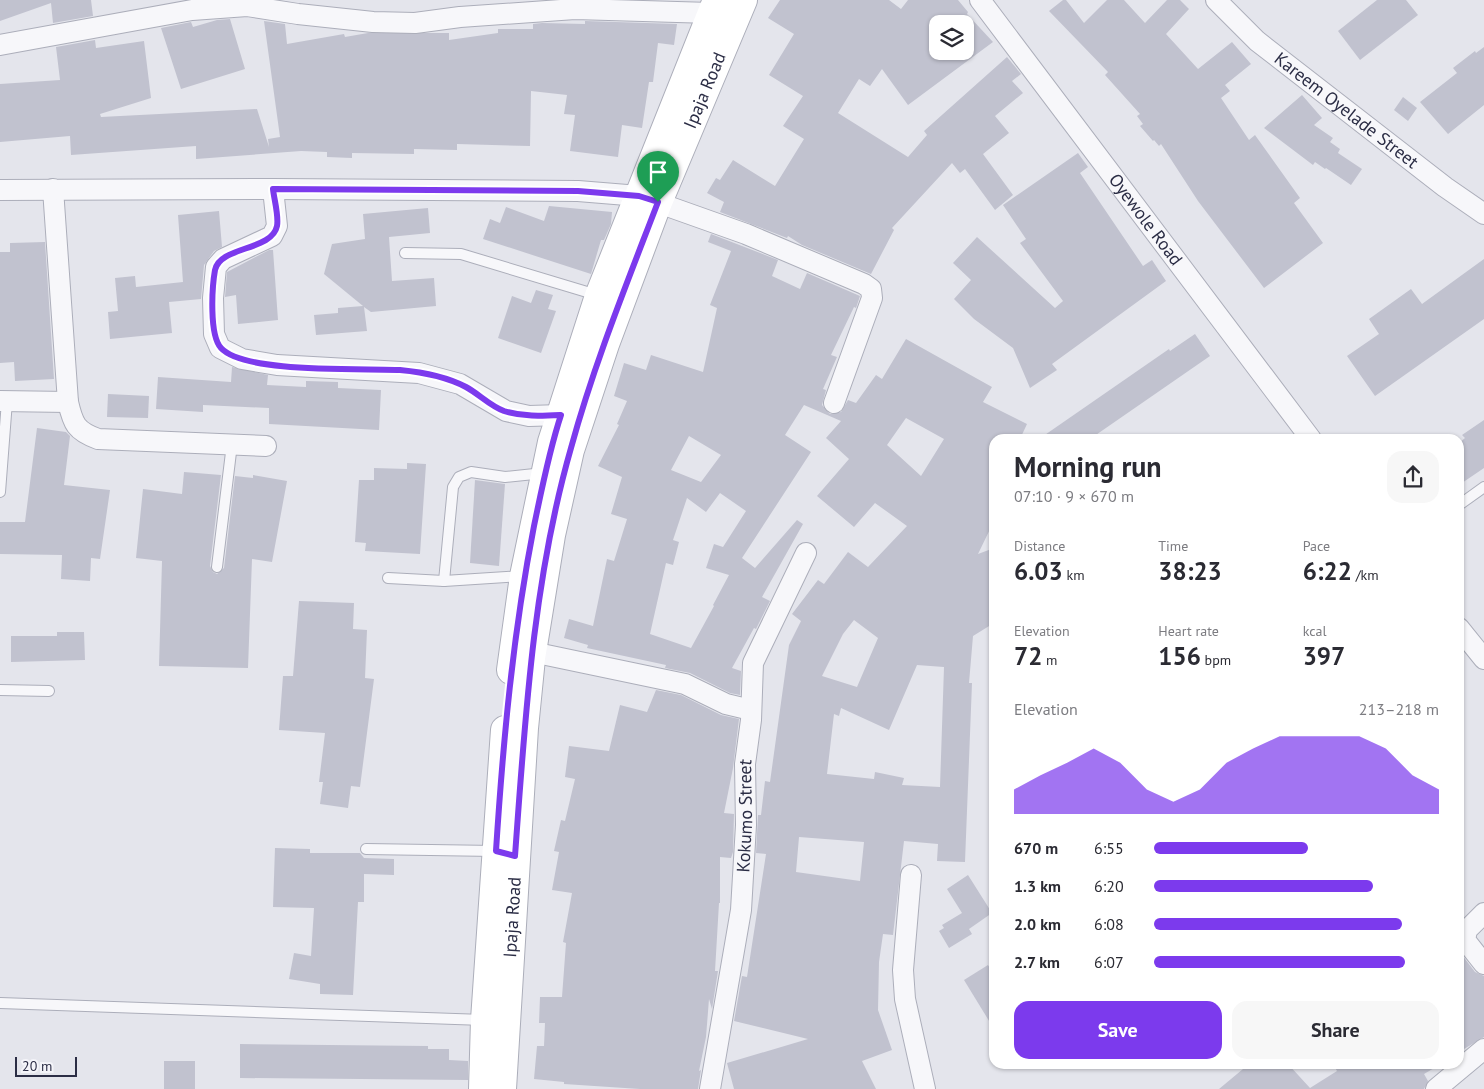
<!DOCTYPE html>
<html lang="en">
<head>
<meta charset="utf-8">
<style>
	body { margin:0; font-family:"PT Sans",sans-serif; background:#f7f7f7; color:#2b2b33; height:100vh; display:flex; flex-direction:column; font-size:19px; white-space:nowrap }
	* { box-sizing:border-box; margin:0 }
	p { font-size:16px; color:#7c7c81 }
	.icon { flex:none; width:28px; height:28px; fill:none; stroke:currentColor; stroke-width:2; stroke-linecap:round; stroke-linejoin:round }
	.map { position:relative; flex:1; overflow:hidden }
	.details { position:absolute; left:989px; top:434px; width:475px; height:635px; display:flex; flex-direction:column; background:#fff; border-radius:15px; box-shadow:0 1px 4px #0004 }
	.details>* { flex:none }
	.fabs { position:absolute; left:929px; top:15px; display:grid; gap:10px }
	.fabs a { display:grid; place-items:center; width:45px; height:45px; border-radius:10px; background:#fff; box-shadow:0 1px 4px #0004; font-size:25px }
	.scale { position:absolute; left:15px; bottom:12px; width:62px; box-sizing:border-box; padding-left:5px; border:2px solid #2b2d45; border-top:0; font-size:14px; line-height:18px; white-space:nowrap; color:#2b2d45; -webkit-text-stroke:4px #f4f4f9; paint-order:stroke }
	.pin { position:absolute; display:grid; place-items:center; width:42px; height:42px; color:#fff; margin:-51px -21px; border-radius:50% 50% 50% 0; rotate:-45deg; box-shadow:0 0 5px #0007 }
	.pin .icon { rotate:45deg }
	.round { display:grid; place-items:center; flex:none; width:52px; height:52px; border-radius:15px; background:#f7f7f7 }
	.head { display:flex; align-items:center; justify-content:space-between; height:85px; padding:0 25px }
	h1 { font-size:28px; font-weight:600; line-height:38px }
	.figures { display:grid; grid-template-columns:repeat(3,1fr); gap:8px; height:85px; padding:5px 25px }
	.figures div { display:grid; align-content:center }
	.figures b { font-size:25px; font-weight:600 }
	.figures small { font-size:14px; font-weight:400 }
	.figures p { font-size:14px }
	.chart { height:140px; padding:10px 25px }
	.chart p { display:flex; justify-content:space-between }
	.chart svg { width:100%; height:90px; margin-top:5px; fill:#7c3aed; opacity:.7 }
	.button { display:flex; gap:10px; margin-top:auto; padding:10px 25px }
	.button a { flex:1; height:58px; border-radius:15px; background:#7c3aed; color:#fff; font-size:20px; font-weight:600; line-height:58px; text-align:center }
	.button a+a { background:#f7f7f7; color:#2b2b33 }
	ul { padding:0 25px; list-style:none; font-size:16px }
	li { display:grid; grid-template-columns:80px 60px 1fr; align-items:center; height:38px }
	li i { height:12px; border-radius:6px; background:#7c3aed }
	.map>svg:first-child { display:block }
</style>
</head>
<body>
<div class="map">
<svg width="1484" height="1089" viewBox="0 0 1484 1089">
	<rect width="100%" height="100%" fill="#e4e5ec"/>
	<g fill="#c1c2cf" fill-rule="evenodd">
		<path d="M0,0h91l2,16 -40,7 -2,-20 -51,18z"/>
		<path d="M780,0h109l12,9 7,-9h50l10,12 -1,2 26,28 -85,63 -26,-36 -12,17 -11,-7 -21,34 70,44 19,-22 -3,-4 83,-74 14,17 -9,7 11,12 -28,23 14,17 -26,21 30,41 -18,15 -30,-41 -5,4 -8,-10 -60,65 2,2 -23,44 -69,-29 -14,-9 -1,2 -67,-26 4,-10 -17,-9 9,-15 4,2 13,-20 42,26 29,-47 -21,-13 20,-30 -34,-21 25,-41 -26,-16zM938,24h27v27h-27z"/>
		<path d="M1063,0h3l18,23 23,-23h17l21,23 22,-23h13l9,9 -23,25 32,35 34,-27 19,22 -26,21 5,6 -9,7 28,42 6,-5 45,63 -6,5 29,40 -59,45 -66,-87 -37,-57 -2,2 -5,-6 -1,1 -13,-15 3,-2 -6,-8 3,-2 -35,-39 3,-3 -59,-61z"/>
		<path d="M1377,0h29l12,15 -58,45 -22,-29z"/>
		<path d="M230,19l15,50 -64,20 -20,-61 30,-6 2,5 24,-7z"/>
		<path d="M264,21l21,3 2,20 57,-10 1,3 23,-4h81v7l49,-7v-4h35v-5l9,-1 43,1v-3l92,3 -3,21 -16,-2 -5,39h-4l-7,46 -20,-3 -4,32 -48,-6 5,-36 -11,-1 3,-19 -36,-4 -1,55 -73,-2v6l-43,-1v5l-62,-1v5l-25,-1v-5l-26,-1 -105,8v-13l-125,9 -1,-19 -70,6v-58l60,-4 -4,-33 39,-7 1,8 48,-7 7,57 -51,16 1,3 156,-8 12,38 -1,-8 12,-2z"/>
		<path d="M1484,47v58l-36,29 -28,-32 37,-29 -4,-5 22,-17 1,2z"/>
		<path d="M1302,95l20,23 -8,7 19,13 -3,4 10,7 -2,4 24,16 -11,16 -25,-17 -1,1 -10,-7 -2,3 -49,-37z"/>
		<path d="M1403,97l14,11 -9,13 -14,-11z"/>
		<path d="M1078,153l10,14 -8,6 63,93 9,-6 14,21 -114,83 5,6 -27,18 -17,-40 -39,-29 -20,-20 17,-19 -18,-17 24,-26 78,71 8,-7 -43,-58 6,-4 -23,-34z"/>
		<path d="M549,206l63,6 -1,12 -7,16h-3l-10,34 -108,-35 7,-20 10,4 6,-16 38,14z"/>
		<path d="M428,208l2,25 -41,4 3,44 42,-3 2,28 -65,6 -7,-5 3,24 -51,4 -2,-20 24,-2v-5l25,-2 -39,-32 8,-30 33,-5 -2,-25z"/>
		<path d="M219,211l3,36 -8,4 -10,14 -3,34 -32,3 3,31 -62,6 -2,-27 10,-1 -3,-33 20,-2 1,11 47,-5 -5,-67z"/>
		<path d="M711,234l67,26 -6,16 28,13 7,-16 53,23 -4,12 -2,-1 -23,48 6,2 -14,32 3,1 -4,15 8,9 11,-2 7,-12 8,3 20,-28 6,4 24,-40 86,48 -9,15 44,22 -7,15h-26v82l-16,33 16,-6v75l-21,13 -4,47h3l-7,179 -28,-1 1,-17 -34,-3 -11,94 -10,-1 -4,28 -1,48 14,40 -30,11 14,28h-142l-7,-26 81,-24 -74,-18 8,-45 5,1 19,-123 -10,-1 2,-38h3l4,-34 5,1 19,-137 12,-24 -9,-7 26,-34 6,4 24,-32 20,15 39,-41 -32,-23 -21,24 -37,-31 32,-37 -23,-21 15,-17 -37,-16 -19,30 26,17 -69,106 13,10 42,-48 6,4 -41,73 8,4 -14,28 -2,-1 -22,40 9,3 -1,24 -10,-2 -40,-20 -25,-5 1,-3 -79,-17 1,-3 -24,-7 5,-19 24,7 14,-67 7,2 13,-42 -16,-5 11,-37 -24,-11 21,-41 -2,-1 10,-23 -13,-5 10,-33 22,7 5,-15 52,17 14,-64 -7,-3 21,-54 -23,-9zM906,418l38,21 -23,37 -34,-31zM689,436l32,19 -20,27 -30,-12zM720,493l26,18 -23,36 -9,-3 -8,24 23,7 -16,30 1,1 -23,42 -41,-14 16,-71 7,2 6,-23 -6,-2 14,-42 19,14zM854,620l24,18 -21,49 -35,-11 21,-42zM917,665l27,2 -4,120 -38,-2 2,-7 -29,-6 -1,7 -47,-5 7,-60 5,2 2,-8 48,22zM799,837l65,5 -4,39 -64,-9z"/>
		<path d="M45,242l9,137 -39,2 -1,-19 -14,1v-111h10v-9z"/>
		<path d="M269,250h4l5,70 -40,4 -2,-29 -11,2 2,-25z"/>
		<path d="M1484,259v60l-109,77 -28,-40 32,-22 -10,-15 42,-30 11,15z"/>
		<path d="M536,290l17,5 -5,14 8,2 -15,42 -43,-15 14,-42 19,7z"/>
		<path d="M1195,334l15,22 -120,83h-51l130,-90 1,2z"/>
		<path d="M232,367l36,8 -1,10 39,2v-6l32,1v6l43,2 -2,40 -110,-6v-16l-66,-3v7l-47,-3 2,-32 73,5z"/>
		<path d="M108,394l41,2 -1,22 -41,-1z"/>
		<path d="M1484,420v48l-25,17v-42l6,-5 -3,-3z"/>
		<path d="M37,428l29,4 4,4 -6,49 46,5 -10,69 -9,-1 -1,23 -29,-2 1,-24 -62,-1v-32h25z"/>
		<path d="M407,463l19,1 -6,90 -55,-3 1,-8 -11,-1 4,-62h15v-12l33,1z"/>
		<path d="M184,472l37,3 -11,91 3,6 4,2 7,-6 11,-92 18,2v-3l34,6 -15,81 -20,-3 -4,109 -89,-2 3,-105 -26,-3 7,-69 39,5z"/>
		<path d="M475,480l30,4 -6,82 -29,-3z"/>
		<path d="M299,601l55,2 -1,26 14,1 -2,48 9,1 -14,108 -9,-1 -3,22 -28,-4 3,-22h-4l6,-49 -46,-3 4,-54h10z"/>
		<path d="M57,632h27l1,28 -74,2v-26h46z"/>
		<path d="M656,690l25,5 40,20 18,4 -6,49 -9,45 10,1 -1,38 -2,6 -11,-1v46h-1l-4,68h3l-6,38 -3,-10 -3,38 -7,34 2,-1 -3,19h-58l-76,-5v-2l-30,-3 3,-33h7l1,-23h-6l1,-26h22l4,-54 -3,-1 9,-49 -20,-3 7,-38 -5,-1 7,-31 4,1 10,-42 -10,-2 4,-31 40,5 11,-46 27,7z"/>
		<path d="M275,848l35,1v4h50l4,5 30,1v16l-30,-1v28h-6l-5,93 -33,-1v-10l-31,-5 5,-26 17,3 3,-48 -41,-1z"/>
		<path d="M968,875l24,38 -23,16 3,5 -23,14 -10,-17 5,-3 -2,-3 20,-12 -15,-24z"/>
		<path d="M1462,955l13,17 9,4v61l-25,15v-95z"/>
		<path d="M988,965l6,10v54l-30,-49z"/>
		<path d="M240,1044l188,2v3h21v11l19,1v19l-228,-2z"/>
		<rect x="164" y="1061" width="31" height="28"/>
		<path d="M1249,1064h39l22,24 27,-17 -4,-7h108l-17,10 4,7 -4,8h-205z"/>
	</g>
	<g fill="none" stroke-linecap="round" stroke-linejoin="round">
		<g stroke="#acaeba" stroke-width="12">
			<g id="lane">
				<path d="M405,253l56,1 136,41"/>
				<path d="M0,492l7,-91"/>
				<path d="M1459,505l25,-18"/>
				<path d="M217,567l15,-123"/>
				<path d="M388,578l56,3 79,-5"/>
				<path d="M444,581l9,-94 6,-10 12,-5 34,5 39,-4"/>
				<path d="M0,690l49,1"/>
				<path d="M366,849l129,2"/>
				<path d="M0,1003l484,17"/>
			</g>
		</g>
		<g stroke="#acaeba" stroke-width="22">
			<g id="street">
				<path id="s1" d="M980,0l331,439"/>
				<path id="s2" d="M1216,0l41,41 188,146 39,27"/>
				<path d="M0,45l192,-35 55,-4 51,8 75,8 42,1 45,-6 115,-8 136,4"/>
				<path d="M53,189l15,213c5,22 8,29 30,37l168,7"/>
				<path d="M273,189l4,37 -5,10 -49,23 -7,8 -3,31 1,36 6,14 22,11 35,6 142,8 41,11 46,27 23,5 32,-1"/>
				<path d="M0,190l273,-1 305,2 61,5 107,38 118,50 7,5 1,9 -38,105"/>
				<path d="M0,401l68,1"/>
				<path d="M1459,628l25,31"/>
				<path d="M532,652l153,32 41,20 25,6"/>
				<path d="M911,875l-8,95 2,29 20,90"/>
				<path d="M1484,913l-17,17 -2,10 19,24"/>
				<path id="s3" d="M710,1089l31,-179 5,-85 -1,-61 6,-44 2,-57 53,-110"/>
				<path d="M1436,1089l48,-40"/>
			</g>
		</g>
		<g stroke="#acaeba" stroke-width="30">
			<g id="secondary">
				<path d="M511,670l13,-94 28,-134 47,-146 118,-296"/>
				<path d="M483,1089l2,-69 20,-290"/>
				<path id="s4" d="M502,1089l22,-361 7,-70 20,-123 19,-85 35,-106 53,-142 85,-202"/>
			</g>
		</g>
		<use href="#lane" stroke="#f7f7fa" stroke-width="10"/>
		<use href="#street" stroke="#f7f7fa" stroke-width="20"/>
		<use href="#secondary" stroke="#fff" stroke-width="28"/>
	</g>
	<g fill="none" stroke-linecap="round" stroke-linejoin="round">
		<g stroke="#fff" stroke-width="10">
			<path id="route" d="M273,189l305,2 61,5 19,6c-31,81 -64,162 -87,246 -38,132 -46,272 -56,408l-19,-5c7,-109 17,-218 38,-325 8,-38 15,-75 27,-111 -20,1 -38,2 -57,-4 -14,-5 -25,-17 -38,-24 -19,-10 -45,-15 -66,-17 -37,-2 -155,4 -179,-22 -12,-13 -9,-61 -6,-78 5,-24 57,-19 62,-44 2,-10 -3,-27 -4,-37z"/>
		</g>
		<use href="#route" stroke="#7c3aed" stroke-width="6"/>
	</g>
	<g text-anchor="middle" stroke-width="4" stroke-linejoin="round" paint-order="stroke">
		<g font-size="18" fill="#2b2d45" stroke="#f4f4f9">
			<text dy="6" stroke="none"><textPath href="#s4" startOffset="1028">Ipaja Road</textPath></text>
			<text dy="6" stroke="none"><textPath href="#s2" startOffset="171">Kareem Oyelade Street</textPath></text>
			<text dy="6" stroke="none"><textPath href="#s1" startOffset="275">Oyewole Road</textPath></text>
			<text dy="6" stroke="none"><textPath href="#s3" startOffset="276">Kokumo Street</textPath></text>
			<text dy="6" stroke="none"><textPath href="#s4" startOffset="172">Ipaja Road</textPath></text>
		</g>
	</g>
</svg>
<div class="fabs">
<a><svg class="icon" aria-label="layers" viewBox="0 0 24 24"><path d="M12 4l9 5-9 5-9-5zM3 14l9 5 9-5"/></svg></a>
</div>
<div class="scale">20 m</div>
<div class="pin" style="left:658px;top:202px;background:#1e9e55"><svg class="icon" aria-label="arrive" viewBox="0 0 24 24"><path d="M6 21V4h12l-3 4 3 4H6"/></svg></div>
<section class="details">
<div class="head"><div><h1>Morning run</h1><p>07:10 · 9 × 670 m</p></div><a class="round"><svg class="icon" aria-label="share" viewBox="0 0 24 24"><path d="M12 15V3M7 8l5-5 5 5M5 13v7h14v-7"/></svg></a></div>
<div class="figures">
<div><p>Distance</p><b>6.03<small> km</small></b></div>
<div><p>Time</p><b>38:23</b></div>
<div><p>Pace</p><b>6:22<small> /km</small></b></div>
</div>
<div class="figures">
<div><p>Elevation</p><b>72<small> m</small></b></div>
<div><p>Heart rate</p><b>156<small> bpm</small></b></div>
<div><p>kcal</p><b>397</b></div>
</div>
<div class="chart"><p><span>Elevation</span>213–218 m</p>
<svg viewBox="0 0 160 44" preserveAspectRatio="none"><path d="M0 44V32L10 25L20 19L30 12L40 19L50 32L60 38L70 32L80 19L90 12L100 6L110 6L120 6L130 6L140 12L150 25L160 32V44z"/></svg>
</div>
<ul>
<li><b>670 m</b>6:55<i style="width:54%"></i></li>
<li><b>1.3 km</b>6:20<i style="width:77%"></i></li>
<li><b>2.0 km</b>6:08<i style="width:87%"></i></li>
<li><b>2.7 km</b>6:07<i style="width:88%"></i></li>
</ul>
<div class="button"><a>Save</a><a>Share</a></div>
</section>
</div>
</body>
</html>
